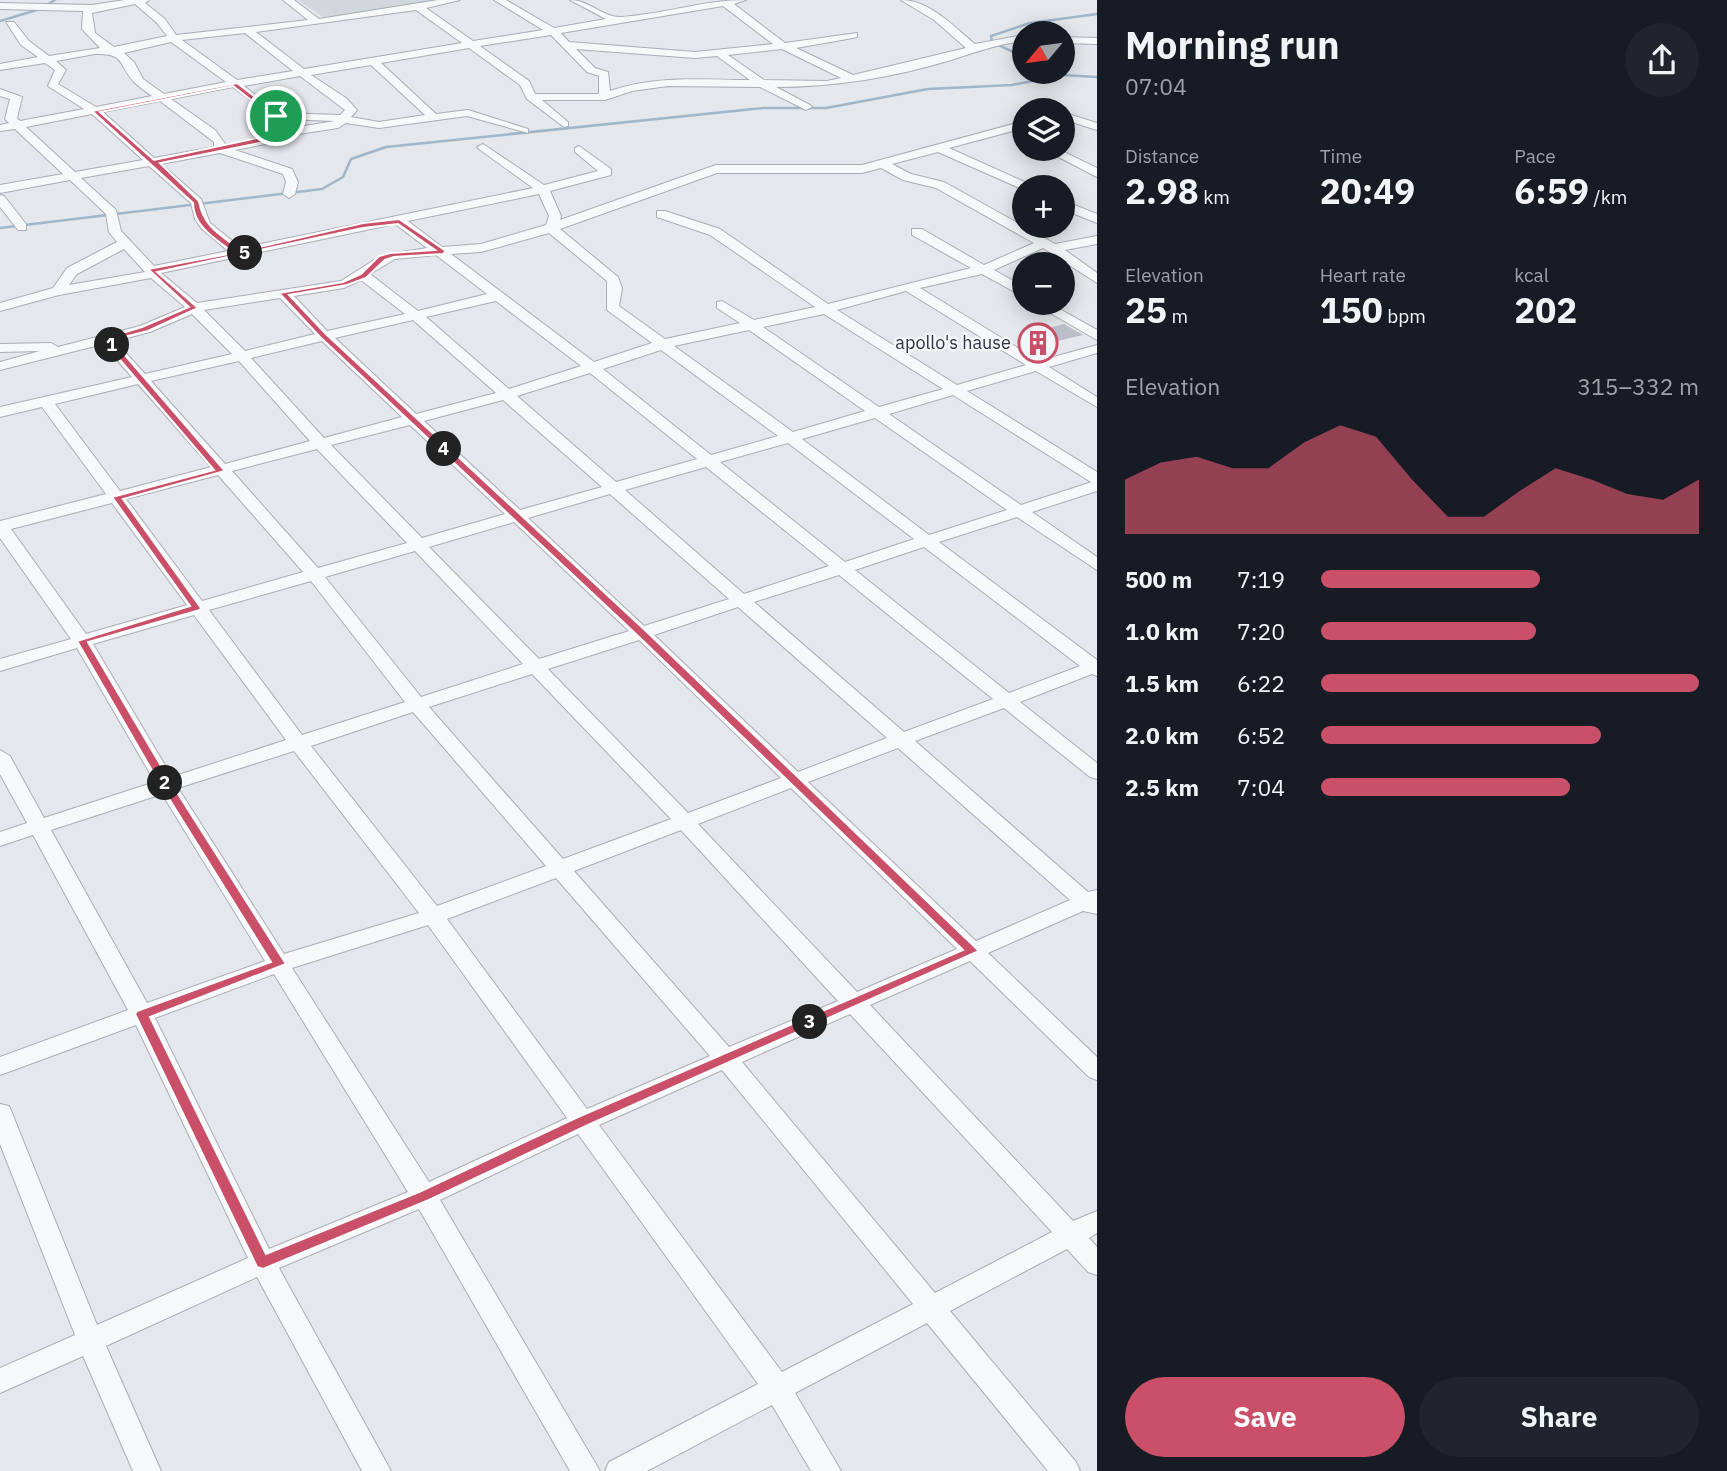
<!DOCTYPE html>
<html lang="en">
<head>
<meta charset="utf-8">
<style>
	body { margin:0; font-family:"IBM Plex Sans",sans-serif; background:#20242c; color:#f1f3f6; height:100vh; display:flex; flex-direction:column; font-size:26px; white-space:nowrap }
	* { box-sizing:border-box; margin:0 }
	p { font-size:23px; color:#9ea1a6 }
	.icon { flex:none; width:38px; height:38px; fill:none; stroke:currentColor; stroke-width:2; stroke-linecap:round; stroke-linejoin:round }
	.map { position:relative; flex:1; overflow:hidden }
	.side { display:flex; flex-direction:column; background:#171b24; width:630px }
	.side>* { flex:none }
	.needle { width:46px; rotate:241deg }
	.tools { position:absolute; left:1012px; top:21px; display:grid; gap:14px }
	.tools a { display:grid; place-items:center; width:63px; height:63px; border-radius:50%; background:#171b24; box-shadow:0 4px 18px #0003; font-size:35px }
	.pin { position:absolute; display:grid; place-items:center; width:60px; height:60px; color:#fff; margin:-30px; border:4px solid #fff; border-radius:50%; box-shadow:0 2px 7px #0007 }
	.km { position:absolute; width:35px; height:35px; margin:-18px; border-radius:50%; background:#222; color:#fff; font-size:19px; line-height:35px; text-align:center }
	.round { display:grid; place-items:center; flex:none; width:74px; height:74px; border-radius:37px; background:#20242c }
	.headline { display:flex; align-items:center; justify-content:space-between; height:119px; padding:0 28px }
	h1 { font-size:38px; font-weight:700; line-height:52px }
	.metrics { display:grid; grid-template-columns:repeat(3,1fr); gap:10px; height:119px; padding:7px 28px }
	.metrics div { display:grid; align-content:center }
	.metrics b { font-size:35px; font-weight:700 }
	.metrics small { font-size:19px; font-weight:400 }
	.metrics p { font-size:19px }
	.chart { height:196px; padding:14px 28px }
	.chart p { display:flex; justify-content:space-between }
	.chart svg { width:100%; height:126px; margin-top:7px; fill:#c95068; opacity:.7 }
	.action { display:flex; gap:14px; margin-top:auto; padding:14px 28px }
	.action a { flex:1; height:80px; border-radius:42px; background:#c95068; color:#fff; font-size:28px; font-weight:700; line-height:80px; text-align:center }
	.action a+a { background:#20242c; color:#f1f3f6 }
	ul { padding:0 28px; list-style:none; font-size:23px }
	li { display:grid; grid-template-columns:112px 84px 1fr; align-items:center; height:52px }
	li i { height:18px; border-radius:9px; background:#c95068 }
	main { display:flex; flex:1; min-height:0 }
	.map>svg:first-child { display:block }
</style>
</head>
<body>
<main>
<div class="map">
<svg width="1097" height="1471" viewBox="0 0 1097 1471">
	<rect width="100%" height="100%" fill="#e4e7eb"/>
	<path fill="#d2d6dd" d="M298,0h141l-113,19z"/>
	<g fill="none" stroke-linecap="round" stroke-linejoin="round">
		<g stroke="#a1b6c9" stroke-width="2.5">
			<path d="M0,21l40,-12 15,-9"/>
			<path d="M1024,57l-32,-15 -1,-6 39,-13 67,-9"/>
			<path d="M1062,75l35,2"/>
			<path d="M0,228l322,-39 21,-12 8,-18 35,-12 377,-39h63l102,-19 84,-4 50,-10 -7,-3"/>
		</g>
	</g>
	<path fill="#bbc0c8" d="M1064,324l19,11 -42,10 -17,-11z"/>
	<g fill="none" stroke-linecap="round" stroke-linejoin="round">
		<g stroke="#a9aeb5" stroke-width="2">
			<g id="minor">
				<path d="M125,0h24l-4,3 20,16 11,16 132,-15 -25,-20h11l25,19 119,-19h22l-34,8 47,33 70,-11 -49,-30h12l48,28 52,-9 -36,-19c19,0 34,18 51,17 43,-3 83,-17 125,-17l-12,4 51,39 72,-10v4l-4,1 -57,10 57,27 113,-27 -32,-28 -33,-20c29,0 53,27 74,44l49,-9v6c-26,3 -48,11 -73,19 -56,17 -116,27 -175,27l34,18 2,2 -6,3 -46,-23 -92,-1 -36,5 -27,9h-63l26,22v4l-4,1 -37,-28 -7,-14 -51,-37 -88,15 55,51 32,-4 60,19v4l-61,-17 -88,12 -33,-5 -8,5 -46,7 -16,7 -41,8 57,19 6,13 -3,12 -6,4 -6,-4 3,-12 -3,-8 -63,-21 -59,11 40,35 9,24 31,25 292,-60 -54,-39 -2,-2 6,-3 61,41 54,-14 -23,-19v-4l4,-2 32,23v6l-61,16 11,25 -1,4 156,-55h146l162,-44v7l-75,20 80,36 2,3h-7v3l-86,-38 -46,12 19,10 33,8 111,62 42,-8v8l-32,6 32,23v10l-54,-35 -49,22 30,17v10l-42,-23 -62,14 119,73 58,-16v8l-48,14 48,30v10l-61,-36 -69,20 130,81v19l-65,21 65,45v13l-80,-53 -78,25 158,118v16l-5,-2 -72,28 77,61v16l-7,-2 -86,-69 -89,33 173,151 9,-2v24l-14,-3 -95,42 109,104v23l-8,-3 -119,-116 -100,44 203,216 24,-10v22l-8,5 8,9v28l-9,-3 -21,-23 -117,62 126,151 4,9h-32l-121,-148 -132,70 46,78h-30l-39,-66 -125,66h-42l4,-9 149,-78 -180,-250 -138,66 160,271h-30l-151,-262 -140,59 112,203h-29l-105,-194 -151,69 55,125h-28l-50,-115 -83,37v-25l75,-33 -75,-191v-40l9,2 3,7 85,212 151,-67 -112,-233 -136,50v-18l128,-47 -95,-175 -33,11v-14l27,-9 -27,-49v-24l10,6 34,62 111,-36 -78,-134 -77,23v-12l71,-20 -71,-101v-17l106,-27 -64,-87 -42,10v-10l132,-30 -29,-33 -103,26v-8l40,-11 -40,1v-8l51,-1 7,4 82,-21 45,-19 -34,-29 -92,17 -59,16v-8l53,-15 14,-20 50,-26 -8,-10 -3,-18 -36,-34 -70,13v-8l63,-11 -48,-45 -15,2v-6l9,-2 -4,-4 5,-20 -10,-3v-7l22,8 -5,21 3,3 64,-12 -36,-23 7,-16 -10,-7 -45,7v-6l38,-7 -17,-12 -15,-23h8l15,19 20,15 51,-8 -18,-19 1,-18 -83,-2v-6l92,2zM135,4l22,19 10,13 -53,11 -19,-14 -3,-20zM723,6l50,38 -78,8 -126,-10 -8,-9zM416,10l46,33 -158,26 -48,-37zM245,33l48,38 -56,9 -55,-40zM551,35l36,37 12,4v18h-64l-6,-13 -49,-35zM171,42l55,40 -62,12 -21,-15 -9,-17 -10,-9zM576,49l119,9 22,-2 33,24c-47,0 -95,-5 -140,11l-2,-19 -13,-4zM782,49l59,29 -14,3 -63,-1 -36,-25zM95,54c30,-1 23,10 39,28 5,5 12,10 18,14l-56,11 -38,-23 8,-14 -10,-9zM371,65l54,50 -46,7 -28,-5 6,-7 -11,-12 -35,-23zM300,76l45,34 -5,5 -62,-2 -34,-27zM233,87l32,24 17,20 -13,6 -43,8 -11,-15 -44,-31zM160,101l54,41v5l-60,11 -51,-46zM92,114l51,46 -68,12 -49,-45zM284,119l51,2 -43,7zM149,166l42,37 4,16 6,9 27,23 -74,15 -33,-35 -5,-21 -35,-32zM881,168l22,12 33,8 98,55 -50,22 -62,-36h-10v6l59,33 -143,36 -108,-75 -55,-18h-8v6l53,18 105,72 -61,13 -32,-19 -5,1v6l23,15 -75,16 -46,-33 3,-18 -4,-11 -58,-48 157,-56h145zM539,194l10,22 -3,9 -65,19 -39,3 -34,-26zM395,224l32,24 -45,7 -41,26 -144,22 -36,-30zM549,233l58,48v29l45,33 -58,19 -143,-108 30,-2zM124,249l21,23 -76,13 8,-11zM436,255l51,39 -69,17 -48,-37 25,-15zM361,280l44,34 -78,17 -33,-35 50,-8zM906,291l120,74 -69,20 -120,-75zM280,298l35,36 -70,17 -41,-41zM496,301l85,65 -72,23 -83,-72zM192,314l40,40 -87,20 -30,-33 35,-9zM824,314l119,75 -64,18 -116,-80zM413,320l83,73 -80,21 -81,-76zM749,330l116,81 -72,21 -119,-86zM322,341l80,76 -78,21 -73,-80zM661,350l117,86 -67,19 -108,-86zM239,361l71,80 -85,23 -74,-83zM590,373l107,86 -81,23 -99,-86zM138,384l73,83 -91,24 -65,-87zM953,395l138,87h1l-71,23 -132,-91zM503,400l99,87 -82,23 -96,-89zM875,418l132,92 -78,25 -127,-96zM410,425l95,89 -83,24 -91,-93zM788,443l126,96 -69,23 -125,-100zM317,449l90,94 -89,25 -86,-97zM706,467l123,99 -85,28 -119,-104zM218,475l85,97 -101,29 -76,-102zM610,494l119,105 -85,27 -116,-108zM112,503l75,102 -101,29 -75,-105zM514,522l115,109 -90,28 -110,-112zM924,547l156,119 -71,27 -154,-123zM415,551l108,113 -102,33 -96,-120zM839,575l154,124 -89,33 -150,-130zM311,581l94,121 -103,33 -93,-125zM738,607l149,131 -89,34 -144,-137zM194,615l92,125 -114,37 -79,-133zM639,640l142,138 -93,35 -140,-144zM532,674l139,145 -108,40 -134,-152zM413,712l133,154 -109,40 -126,-160zM898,748l172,152 -94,41 -168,-159zM294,751l125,162 -135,41 -106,-166zM791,788l166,161 -100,43 -159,-168zM162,794l103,167 -118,42 -96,-173zM681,830l157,171 -109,46 -155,-176zM556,878l154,178 -123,53 -140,-190zM428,925l139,193 -138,64 -137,-214zM274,974l134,218 -139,57 -114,-231zM850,1014l202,218 -117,61 -193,-231zM722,1070l191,234 -131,68 -183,-247z"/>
				<path d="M1062,37l35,1v6l-35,-1z"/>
				<path d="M1062,112l35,11v7l-35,-11z"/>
				<path d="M1043,149h15l39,19v9z"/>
				<path d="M0,195l4,1 22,28v6h-8l-18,-23z"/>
				<path d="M1062,200l35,14v9l-35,-14z"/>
				<path d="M1033,303h16l48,27v10z"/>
			</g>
		</g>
		<use href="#minor" fill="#f6f8f9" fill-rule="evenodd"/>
	</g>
	<path fill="#c95068" stroke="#fff" stroke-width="2" fill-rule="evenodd" d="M237,83l42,32 13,17 -8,6 -124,25 39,38c5,27 22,34 43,50l121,-28 36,-4 47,32 -3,3 -49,3 -9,3 -19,18 -19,7 -58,10 37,39 320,297 333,320 -391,174 -159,75 -166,69 -6,-2 -122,-253 2,-3 134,-49 -110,-176 -84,-145 113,-35 -78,-109 102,-27 -112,-131 40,-12 47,-20 -41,-38 86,-16c-17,-13 -41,-26 -41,-50l-101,-92zM233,86l41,32 11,14 -131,28 -54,-48zM398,224l37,26 -45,3 -11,3 -18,18 -18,8 -64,11 41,44 318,299 325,314 -385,167 -159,75 -153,62 -116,-237 136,-53 -113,-178 -85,-144 112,-32 1,-2 -78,-109 102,-28 -113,-131 36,-9 50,-23 -41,-36 206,-44z"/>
	<defs>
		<g id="building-ring" transform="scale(2.0125)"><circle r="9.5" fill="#f3f6f8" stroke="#c95068" stroke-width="1.5"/><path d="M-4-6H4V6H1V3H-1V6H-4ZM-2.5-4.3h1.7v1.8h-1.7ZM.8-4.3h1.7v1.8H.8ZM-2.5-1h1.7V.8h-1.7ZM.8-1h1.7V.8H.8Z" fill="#c95068"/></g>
	</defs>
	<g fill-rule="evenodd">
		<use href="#building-ring" x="1038" y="343"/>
	</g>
	<g text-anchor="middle" stroke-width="5" stroke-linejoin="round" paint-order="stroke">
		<g font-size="18" fill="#2c3543" stroke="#f3f6f8" text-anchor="end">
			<text x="1011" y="349">apollo's hause</text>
		</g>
	</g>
</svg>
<div class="tools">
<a><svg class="needle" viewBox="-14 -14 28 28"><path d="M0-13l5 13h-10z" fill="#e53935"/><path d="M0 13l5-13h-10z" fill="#9ea1a6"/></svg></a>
<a><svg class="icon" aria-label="layers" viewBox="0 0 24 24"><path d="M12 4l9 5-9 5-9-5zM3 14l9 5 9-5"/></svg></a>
<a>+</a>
<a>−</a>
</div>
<div class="pin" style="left:276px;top:116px;background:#1e9e55"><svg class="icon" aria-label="arrive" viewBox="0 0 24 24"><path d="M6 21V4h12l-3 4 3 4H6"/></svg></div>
<b class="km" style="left:112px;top:345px">1</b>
<b class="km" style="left:165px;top:783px">2</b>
<b class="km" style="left:810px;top:1022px">3</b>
<b class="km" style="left:444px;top:449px">4</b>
<b class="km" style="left:245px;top:253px">5</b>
</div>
<section class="side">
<div class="headline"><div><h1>Morning run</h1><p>07:04</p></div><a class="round"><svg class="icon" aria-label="share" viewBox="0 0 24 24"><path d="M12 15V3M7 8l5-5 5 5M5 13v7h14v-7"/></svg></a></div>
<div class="metrics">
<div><p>Distance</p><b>2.98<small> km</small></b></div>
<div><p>Time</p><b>20:49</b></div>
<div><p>Pace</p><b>6:59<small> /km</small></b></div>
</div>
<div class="metrics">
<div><p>Elevation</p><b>25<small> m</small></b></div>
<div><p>Heart rate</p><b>150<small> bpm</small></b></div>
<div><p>kcal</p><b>202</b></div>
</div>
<div class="chart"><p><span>Elevation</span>315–332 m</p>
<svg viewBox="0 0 160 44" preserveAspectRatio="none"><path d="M0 44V25L10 19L20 17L30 21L40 21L50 12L60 6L70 10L80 25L90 38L100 38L110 29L120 21L130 25L140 30L150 32L160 25V44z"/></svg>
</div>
<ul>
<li><b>500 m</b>7:19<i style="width:58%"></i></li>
<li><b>1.0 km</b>7:20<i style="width:57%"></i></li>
<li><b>1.5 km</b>6:22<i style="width:100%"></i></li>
<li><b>2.0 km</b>6:52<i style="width:74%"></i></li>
<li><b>2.5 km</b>7:04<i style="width:66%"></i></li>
</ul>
<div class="action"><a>Save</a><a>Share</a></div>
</section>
</main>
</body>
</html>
